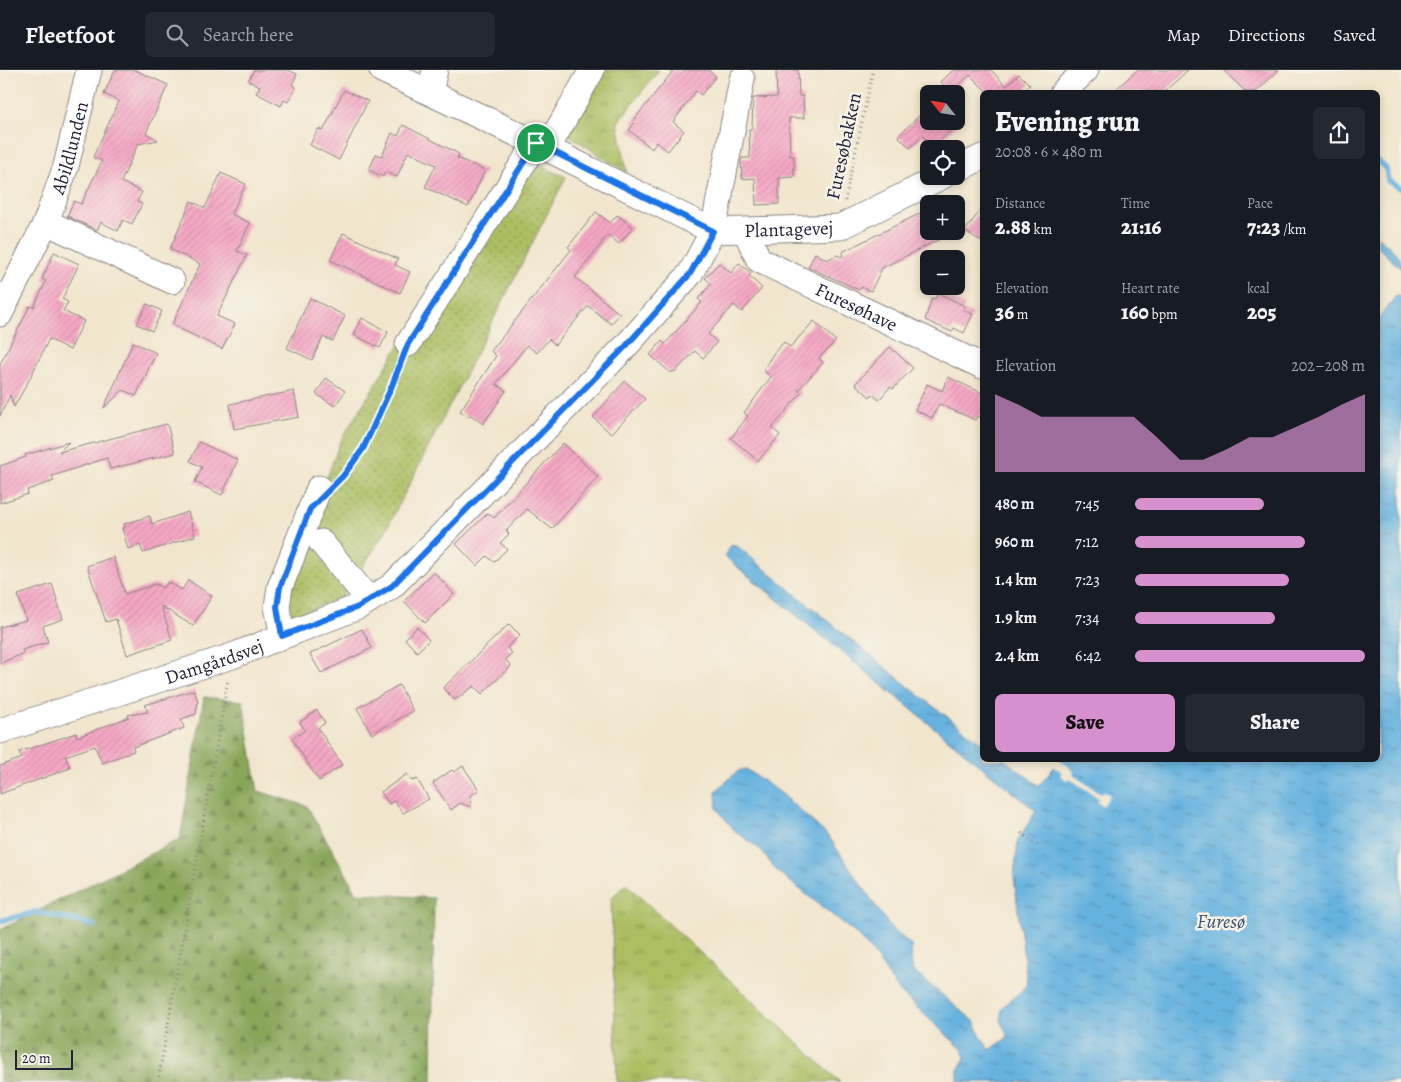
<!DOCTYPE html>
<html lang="en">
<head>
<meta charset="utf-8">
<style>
	body { margin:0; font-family:Alegreya,serif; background:#242831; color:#f1f3f6; height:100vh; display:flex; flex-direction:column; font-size:19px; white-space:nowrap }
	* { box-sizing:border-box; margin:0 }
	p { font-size:16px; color:#9ea1a6 }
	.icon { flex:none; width:28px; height:28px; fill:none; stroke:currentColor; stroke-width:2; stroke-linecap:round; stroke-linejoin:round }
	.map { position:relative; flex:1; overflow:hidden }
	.sheet { position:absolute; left:980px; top:20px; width:400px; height:672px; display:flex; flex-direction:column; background:#171b24; border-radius:8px; box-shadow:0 2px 8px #0003 }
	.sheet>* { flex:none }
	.needle { width:32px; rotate:300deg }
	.tools { position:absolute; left:920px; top:15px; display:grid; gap:10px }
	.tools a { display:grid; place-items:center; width:45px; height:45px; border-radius:8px; background:#171b24; box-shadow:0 2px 8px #0003; font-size:25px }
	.scale { position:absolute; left:15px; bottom:12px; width:58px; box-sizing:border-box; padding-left:5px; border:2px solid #22223b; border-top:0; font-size:14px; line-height:18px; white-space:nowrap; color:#22223b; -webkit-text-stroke:4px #f7f3e8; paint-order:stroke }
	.pin { position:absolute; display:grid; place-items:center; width:42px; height:42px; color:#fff; margin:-21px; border:2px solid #fff; border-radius:50%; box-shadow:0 1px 5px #0007 }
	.round { display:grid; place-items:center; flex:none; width:52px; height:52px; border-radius:8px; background:#242831 }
	.summary { display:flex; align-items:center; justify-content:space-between; height:85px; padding:0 15px }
	h1 { font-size:28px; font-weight:800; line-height:38px }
	.figures { display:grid; grid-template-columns:repeat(3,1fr); gap:8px; height:85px; padding:5px 15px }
	.figures div { display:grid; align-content:center }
	.figures b { font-size:21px; font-weight:800 }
	.figures small { font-size:14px; font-weight:400 }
	.figures p { font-size:14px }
	.chart { height:140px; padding:10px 15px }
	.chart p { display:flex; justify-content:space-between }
	.chart svg { width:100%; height:90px; margin-top:5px; fill:#d690ce; opacity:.7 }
	.action { display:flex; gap:10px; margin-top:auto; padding:10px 15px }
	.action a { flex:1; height:58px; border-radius:8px; background:#d690ce; color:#111; font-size:20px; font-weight:800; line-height:58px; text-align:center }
	.action a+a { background:#242831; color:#f1f3f6 }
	ul { padding:0 15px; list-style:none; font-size:16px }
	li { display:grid; grid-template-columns:80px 60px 1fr; align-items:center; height:38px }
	li i { height:12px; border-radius:6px; background:#d690ce }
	header { display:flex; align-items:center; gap:30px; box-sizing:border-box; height:70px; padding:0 25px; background:#171b24; border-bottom:1px solid #363941 }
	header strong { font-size:24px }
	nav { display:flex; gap:28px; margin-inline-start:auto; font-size:18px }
	.search { width:350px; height:45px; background:#242831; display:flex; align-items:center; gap:12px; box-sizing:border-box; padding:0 18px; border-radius:8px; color:#9ea1a6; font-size:19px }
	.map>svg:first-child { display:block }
</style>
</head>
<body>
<header>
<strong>Fleetfoot</strong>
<div class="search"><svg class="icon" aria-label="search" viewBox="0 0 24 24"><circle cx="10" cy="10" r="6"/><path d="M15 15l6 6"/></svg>Search here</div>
<nav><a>Map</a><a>Directions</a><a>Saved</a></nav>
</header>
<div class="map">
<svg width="1401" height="1012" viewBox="0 0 1401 1012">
	<defs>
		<pattern id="grass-tufts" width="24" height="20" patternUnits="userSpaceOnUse" patternTransform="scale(1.25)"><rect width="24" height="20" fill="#abbe62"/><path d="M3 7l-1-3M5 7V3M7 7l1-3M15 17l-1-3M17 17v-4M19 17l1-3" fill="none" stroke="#8b9a52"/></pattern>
		<pattern id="forest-firs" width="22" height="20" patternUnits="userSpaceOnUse" patternTransform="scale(1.25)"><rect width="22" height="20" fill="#88a558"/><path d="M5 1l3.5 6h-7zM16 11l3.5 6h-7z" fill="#6f864a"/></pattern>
		<pattern id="park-dots" width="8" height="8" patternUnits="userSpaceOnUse" patternTransform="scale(1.25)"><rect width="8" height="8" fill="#abbe62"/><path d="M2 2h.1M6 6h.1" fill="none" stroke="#8b9a52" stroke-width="1.8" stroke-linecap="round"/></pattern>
		<pattern id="water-ripples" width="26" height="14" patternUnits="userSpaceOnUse" patternTransform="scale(1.25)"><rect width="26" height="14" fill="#66b2df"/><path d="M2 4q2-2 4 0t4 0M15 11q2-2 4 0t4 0" fill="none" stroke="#5490b6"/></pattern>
		<pattern id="building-hatch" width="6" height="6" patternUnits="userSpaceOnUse" patternTransform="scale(1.25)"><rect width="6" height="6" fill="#f5a7c4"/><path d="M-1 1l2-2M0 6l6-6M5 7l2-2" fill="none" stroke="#d28fa9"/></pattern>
	</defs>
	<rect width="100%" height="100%" fill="#f7f3e8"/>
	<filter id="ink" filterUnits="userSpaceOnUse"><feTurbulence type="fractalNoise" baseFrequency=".02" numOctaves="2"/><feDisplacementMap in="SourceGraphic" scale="10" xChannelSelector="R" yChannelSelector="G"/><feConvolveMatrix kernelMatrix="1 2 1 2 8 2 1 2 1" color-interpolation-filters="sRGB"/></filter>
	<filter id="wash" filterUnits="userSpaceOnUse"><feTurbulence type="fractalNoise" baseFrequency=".0096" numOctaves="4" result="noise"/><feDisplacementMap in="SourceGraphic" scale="20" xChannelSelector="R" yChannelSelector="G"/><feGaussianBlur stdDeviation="1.12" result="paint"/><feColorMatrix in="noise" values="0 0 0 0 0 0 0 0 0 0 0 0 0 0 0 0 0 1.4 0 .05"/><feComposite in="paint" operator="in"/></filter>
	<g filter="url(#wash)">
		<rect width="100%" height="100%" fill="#f1e6cd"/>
		<g fill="url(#grass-tufts)" stroke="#66704e">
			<path d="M599,0h60l-41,52 9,51 -58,-38z"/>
			<path d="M626,814l214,198h-223l-6,-184z"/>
		</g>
		<path fill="url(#forest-firs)" stroke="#55644a" d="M204,627l39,4 15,90 49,15 50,87 77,5 -2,184h-432v-152l180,-91z"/>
		<path fill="url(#park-dots)" stroke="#66704e" d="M531,92l35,15 -183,359 -41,61 -53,21 -7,-15 58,-161 57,-93z"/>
		<g fill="url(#water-ripples)" stroke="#446a8d">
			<path d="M1378,167c11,10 23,16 23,32l-23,-22z"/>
			<path d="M1396,226l5,1v785h-443v-12l7,-12 -2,-8 -64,-59 -25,-37 -19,-21 -78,-62 -17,-22 -25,-18 -18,-22 -1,-18 22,-20 8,-2 36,25 47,43 61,90 21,18 1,25 63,52 6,15 9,13 18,-13c-2,-6 -8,-15 -7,-22 0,-15 22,-19 26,-33l-13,-105 4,-37 18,-29 -301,-246 -10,-9 6,-11 7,2 187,153 57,43v17h23l34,26 21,-26h318v-441z"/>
		</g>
		<path fill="#f1e6cd" d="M1057,690l10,5 7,7 -1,3 28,19 3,-3 6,4 -7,11 -6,-4 2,-4 -29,-19 -2,2 -8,-6 2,-3 -9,-6z"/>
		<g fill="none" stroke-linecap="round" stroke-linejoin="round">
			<g stroke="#66b2df" stroke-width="5.5">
				<path d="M1378,91l8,8 2,12 13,7"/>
				<path d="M0,851l37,-9 57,13"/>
			</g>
		</g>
		<g id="blocks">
			<g fill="url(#building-hatch)">
				<path d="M115,0h20l33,15 -22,48 12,7 -20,4 -17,38 21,10 -5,10 5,2 -10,20 -9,-4 -5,11 -17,-9 -4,8 -30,-14 7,-15 7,3 21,-43 -9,-4 26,-56 -15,-7z"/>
				<path d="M254,0h34l9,4 -5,11 4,2 -8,15 -4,-2 -3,6 -25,-13 4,-7 -12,-5z"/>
				<path d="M674,0h34l8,6 -15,19 -5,-4 -23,31 11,9 -16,20 -12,-9 -4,7 -23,-19 5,-6 -2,-2z"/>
				<path d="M776,0h22l1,26h4l1,22h-15l1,38h4v21l-15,1v26l-23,1 -1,-27 -13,1 -1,-18 1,-3h8l-1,-29h3l1,-31 24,-1z"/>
				<path d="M953,0h38l15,16 13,-12 11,11 -8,7h-35l-17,-17 -19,18 -10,-11z"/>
				<path d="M1137,0h51l-24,22h-51z"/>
				<path d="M1223,0h56l-23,22h-10z"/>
				<path d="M344,20l24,11 -29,59 -29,-15 8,-16 5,2z"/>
				<path d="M929,36v15h27v-10l8,8 -31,28 -10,-11 -13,12 -12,-12z"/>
				<path d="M403,55l56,29 -2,4 28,12 -17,37 -43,-20 11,-22 -28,-13 -11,25 -12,-5 -2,5 -14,-7 7,-16 6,2 10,-23 6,3z"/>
				<path d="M221,103l25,11 -15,30 19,9 -13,28 10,4 -30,61 18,8 -13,25 -50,-24 28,-61 -30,-15 21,-48 14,7z"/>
				<path d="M982,138v34l-17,-11z"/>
				<path d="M929,139v22h27l-74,37 -11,23 -10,-4 -2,3 -51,-23 7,-14 12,7 10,-5 5,2 2,-6z"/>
				<path d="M596,142l14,11 7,-8 16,12 -14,17 -11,-9 -33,42 45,37 -9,10 -23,-18 -33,39 -6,-6 -12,14 -10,-8 -31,39 10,7 -23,33 -12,-9 -2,2 -9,-6 36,-55 -5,-5 80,-101 -3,-3z"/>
				<path d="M343,163l55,26 -3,6 15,7 -10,21 -70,-33z"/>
				<path d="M54,182l25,12 -17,35 6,3 -5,9 21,10 -14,29 -21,-11 -19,39 -16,29 -4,-12 -10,21v-52l30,-58 4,1 12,-26 -4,-2z"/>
				<path d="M719,193l12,10 8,-10 12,10 -2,3 13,12 -20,24 -8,-7 -26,29 9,8 -14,16 -8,-7 -20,21 -2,-1 -2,2 -21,-18 12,-14 3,3 37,-42 -4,-3 13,-15 -6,-6z"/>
				<path d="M938,223l27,13 -2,4 10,4 -9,19 -10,-5 -2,4 -27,-12 7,-22 3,1z"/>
				<path d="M310,228l35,18 -12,25 -10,-4 -11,23 -25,-12z"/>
				<path d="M147,234l15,7 -10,20 -15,-7z"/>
				<path d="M362,248l26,14 -8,16 -26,-13z"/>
				<path d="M814,251l22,20 -17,17 4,5 -25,27 3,3 -29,35 8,7 -22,26 -27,-23 17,-22 -4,-3 27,-36 -8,-7 10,-16 11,-12 6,5z"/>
				<path d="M133,272l23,11 -20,43 -13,-6 -19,18z"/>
				<path d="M890,277l23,21 -20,21 -3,-2 -11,13 -7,-6 -2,3 -15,-13z"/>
				<path d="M948,307l34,16v25l-5,-2 -2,4 -36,-16 -7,14 -17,-8 12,-26 15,7z"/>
				<path d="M326,308l19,13 -10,15 -19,-12z"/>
				<path d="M625,311l20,18 -34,35 -18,-17z"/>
				<path d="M294,321l5,26 -65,12 -4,-25z"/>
				<path d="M167,354l8,29 -65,16 -3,-11 -55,18 2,5 -27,9 1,4 -28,9v-37l26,-9 -1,-2 44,-13 -10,10z"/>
				<path d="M199,372l39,18 -16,35 -27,-13 7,-15 -12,-6z"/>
				<path d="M563,373l35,34 -46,52 -25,-20 -21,22 3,3 -9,9 7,6 -13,13 -7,-6 -10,10 -21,-22 32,-31 6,5z"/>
				<path d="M188,442l7,24 -52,17 -3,-8 -12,4 -6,-21 3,-1 -1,-3 26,-8 2,8z"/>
				<path d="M113,487l12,37 31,-10 7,4 5,-6 14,8 6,-10 24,16 -19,30 -32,-20 11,34 -45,15 -11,-36 -10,3 -19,-56z"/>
				<path d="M434,502l20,22 -29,29 -21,-22z"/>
				<path d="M52,514l11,35 -20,7 5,16 -26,8 1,4 -23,9v-36l26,-7 -8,-25z"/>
				<path d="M509,554l11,11 -13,13 5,5 -7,6 6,7 -29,28 -8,-8 -19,14 -12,-12z"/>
				<path d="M417,557l12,13 -12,12 -12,-13z"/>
				<path d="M362,559l10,19 -51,25 -11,-19z"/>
				<path d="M399,615l14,26 -41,23 -15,-26z"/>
				<path d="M194,620l4,11 -2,13 -15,5 3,9 -51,19 1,4 -32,12 -7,-17 -30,10 5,12 -70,26v-28l22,-8 -3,-6 57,-19 1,4 52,-20 -1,-2 20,-3 -3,-7z"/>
				<path d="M317,640l8,13 -7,5 24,37 -23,16 -27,-42 13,-9 -5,-8z"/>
				<path d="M463,696l16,24 -9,6 1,11 -11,-4 -9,7 -18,-27 19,-13 2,2z"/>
				<path d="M407,704l5,7 5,-2 12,20 -26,14 -9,-12 -5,3 -8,-12z"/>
			</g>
		</g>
	</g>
	<g filter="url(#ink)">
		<use href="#blocks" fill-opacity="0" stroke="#8a8484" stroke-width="1"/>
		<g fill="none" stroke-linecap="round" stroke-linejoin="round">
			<g stroke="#8a8484" stroke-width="27">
				<g id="minor">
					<path id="s1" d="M382,0l154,73 177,88 127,-4 103,-51"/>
					<path d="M430,22l5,-22"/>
					<path d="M1063,22l23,-22"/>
					<path d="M547,79l45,-79"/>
					<path d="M956,100l26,-13"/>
					<path d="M46,152l126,59"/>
					<path id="s2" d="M746,162l13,28 223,106"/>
					<path id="s3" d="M0,244l46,-92 20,-56 23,-96"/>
					<path d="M408,274l128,-201"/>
					<path d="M321,472l48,58"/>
					<path d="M283,566l-6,-29 3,-20 39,-99"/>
					<path id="s4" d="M0,661l232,-75 126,-49 34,-21 234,-240 64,-72 23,-43 29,-152"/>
				</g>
			</g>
			<g stroke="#8a8484" stroke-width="3" stroke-dasharray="1 4" stroke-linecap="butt">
				<path d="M845,131l28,-131"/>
				<path d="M339,411l24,-32 38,-86"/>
				<path d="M1021,763l19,14"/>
				<path d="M158,1012l70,-403"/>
			</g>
			<use href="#minor" stroke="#fff" stroke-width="25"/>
		</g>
	</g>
	<g fill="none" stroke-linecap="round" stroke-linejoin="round" filter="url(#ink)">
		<g stroke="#fff" stroke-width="10">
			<path id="route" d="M536,73l177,88 -23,43 -64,72 -234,240 -34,21 -76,29 -5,-29 3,-20 30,-78 33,-33 20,-27 28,-61 17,-44z"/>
		</g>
		<use href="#route" stroke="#1a73e8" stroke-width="6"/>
	</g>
	<g text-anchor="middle" stroke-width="5" stroke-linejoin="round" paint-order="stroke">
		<g font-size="19" fill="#22223b" stroke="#f7f3e8">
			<text dy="7" stroke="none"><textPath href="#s3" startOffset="181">Abildlunden</textPath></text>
			<text transform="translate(843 76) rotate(-78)" y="7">Furesøbakken</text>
			<text dy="7" stroke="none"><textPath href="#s1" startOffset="444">Plantagevej</textPath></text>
			<text dy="7" stroke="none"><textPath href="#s2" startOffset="139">Furesøhave</textPath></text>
			<text dy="7" stroke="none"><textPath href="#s4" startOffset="225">Damgårdsvej</textPath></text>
		</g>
		<g font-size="20" font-style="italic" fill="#3a5474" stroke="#f7f3e8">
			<text x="1221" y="858">Furesø</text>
		</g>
	</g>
</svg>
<div class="tools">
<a><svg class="needle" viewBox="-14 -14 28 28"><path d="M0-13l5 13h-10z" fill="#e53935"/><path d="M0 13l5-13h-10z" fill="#9ea1a6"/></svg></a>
<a><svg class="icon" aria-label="locate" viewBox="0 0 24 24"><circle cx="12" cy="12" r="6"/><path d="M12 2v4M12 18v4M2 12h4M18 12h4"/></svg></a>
<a>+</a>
<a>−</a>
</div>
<div class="scale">20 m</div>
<div class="pin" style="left:536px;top:73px;background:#1e9e55"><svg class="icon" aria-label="arrive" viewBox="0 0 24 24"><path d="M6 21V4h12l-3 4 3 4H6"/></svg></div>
<section class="sheet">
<div class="summary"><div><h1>Evening run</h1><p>20:08 · 6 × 480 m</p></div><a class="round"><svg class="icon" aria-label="share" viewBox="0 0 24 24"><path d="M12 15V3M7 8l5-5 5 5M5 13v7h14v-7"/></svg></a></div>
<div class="figures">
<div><p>Distance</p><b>2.88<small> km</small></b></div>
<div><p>Time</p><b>21:16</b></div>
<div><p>Pace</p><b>7:23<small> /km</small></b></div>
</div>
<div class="figures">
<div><p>Elevation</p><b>36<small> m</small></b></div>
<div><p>Heart rate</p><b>160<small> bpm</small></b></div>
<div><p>kcal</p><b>205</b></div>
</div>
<div class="chart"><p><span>Elevation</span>202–208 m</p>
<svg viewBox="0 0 160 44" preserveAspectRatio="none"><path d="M0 44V6L10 11L20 17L30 17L40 17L50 17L60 17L70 27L80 38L90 38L100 33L110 27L120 27L130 22L140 17L150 11L160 6V44z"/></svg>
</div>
<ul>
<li><b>480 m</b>7:45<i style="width:56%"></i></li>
<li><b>960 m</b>7:12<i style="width:74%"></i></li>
<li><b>1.4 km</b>7:23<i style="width:67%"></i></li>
<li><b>1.9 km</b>7:34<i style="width:61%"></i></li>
<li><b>2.4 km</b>6:42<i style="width:100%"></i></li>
</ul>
<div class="action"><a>Save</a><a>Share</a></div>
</section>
</div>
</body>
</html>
